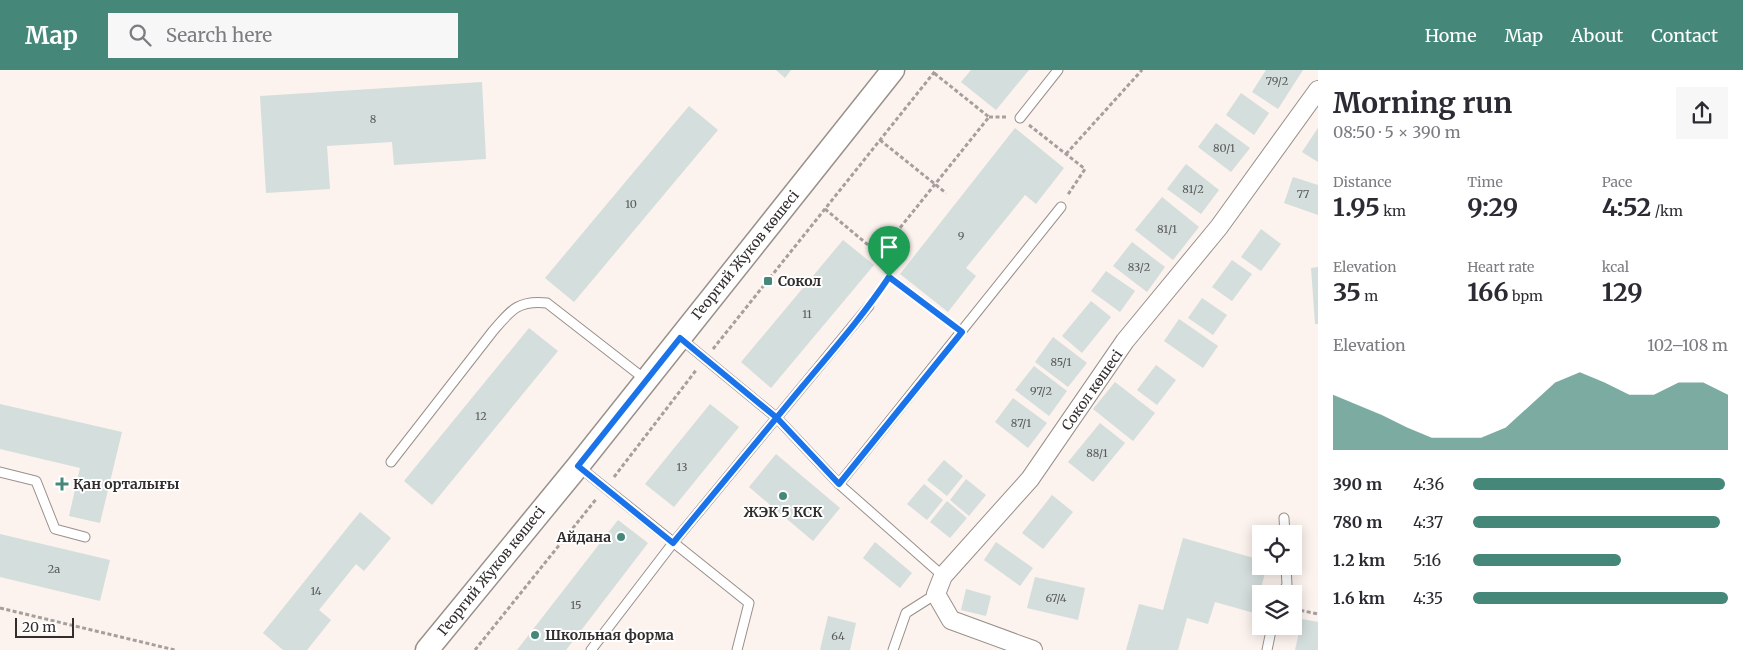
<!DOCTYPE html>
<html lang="en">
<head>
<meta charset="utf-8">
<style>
	body { margin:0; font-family:Merriweather,serif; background:#f7f7f7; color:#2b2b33; height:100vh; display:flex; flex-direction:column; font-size:19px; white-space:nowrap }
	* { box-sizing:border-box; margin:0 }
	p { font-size:16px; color:#7c7c81 }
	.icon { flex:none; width:28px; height:28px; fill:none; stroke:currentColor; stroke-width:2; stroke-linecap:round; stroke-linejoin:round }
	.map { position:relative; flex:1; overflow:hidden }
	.panel { display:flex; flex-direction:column; background:#fff; width:425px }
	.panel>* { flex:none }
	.tools { position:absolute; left:1252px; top:455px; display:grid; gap:10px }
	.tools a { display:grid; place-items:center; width:50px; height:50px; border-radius:0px; background:#fff; box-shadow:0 2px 12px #0003; font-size:25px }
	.scale { position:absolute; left:15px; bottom:12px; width:59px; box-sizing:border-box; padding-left:5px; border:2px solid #322e2d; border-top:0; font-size:14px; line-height:18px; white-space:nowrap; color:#322e2d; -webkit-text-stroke:4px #fff; paint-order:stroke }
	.pin { position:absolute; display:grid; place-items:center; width:42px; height:42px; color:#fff; margin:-51px -21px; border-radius:50% 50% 50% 0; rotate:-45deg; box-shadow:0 0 5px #0007 }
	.pin .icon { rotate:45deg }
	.round { display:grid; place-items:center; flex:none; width:52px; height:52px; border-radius:0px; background:#f7f7f7 }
	.head { display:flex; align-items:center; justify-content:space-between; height:85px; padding:0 15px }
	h1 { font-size:28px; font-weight:700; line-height:38px }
	.figures { display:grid; grid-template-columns:repeat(3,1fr); gap:8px; height:85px; padding:5px 15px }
	.figures div { display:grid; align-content:center }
	.figures b { font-size:25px; font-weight:700 }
	.figures small { font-size:14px; font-weight:400 }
	.figures p { font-size:14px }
	.chart { height:140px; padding:10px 15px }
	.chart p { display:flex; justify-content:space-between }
	.chart svg { width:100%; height:90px; margin-top:5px; fill:#45887a; opacity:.7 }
	ul { padding:0 15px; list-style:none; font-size:16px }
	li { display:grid; grid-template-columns:80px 60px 1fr; align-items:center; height:38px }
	li i { height:12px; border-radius:6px; background:#45887a }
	header { display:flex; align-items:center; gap:30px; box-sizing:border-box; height:70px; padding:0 25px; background:#45887a; color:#fff }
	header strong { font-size:24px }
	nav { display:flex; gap:28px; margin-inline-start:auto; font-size:18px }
	.search { width:350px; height:45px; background:#f7f7f7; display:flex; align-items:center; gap:12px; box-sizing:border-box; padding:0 18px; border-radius:0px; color:#7c7c81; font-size:19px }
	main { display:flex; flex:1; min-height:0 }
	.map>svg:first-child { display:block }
</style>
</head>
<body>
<header>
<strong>Map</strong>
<div class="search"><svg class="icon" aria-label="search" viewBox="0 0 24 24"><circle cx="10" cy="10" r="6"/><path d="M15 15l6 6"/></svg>Search here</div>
<nav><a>Home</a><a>Map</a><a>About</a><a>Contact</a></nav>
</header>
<main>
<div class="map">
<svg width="1318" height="580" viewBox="0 0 1318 580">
	<rect width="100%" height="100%" fill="#fcf2ee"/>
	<g fill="#d4dedc">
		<path d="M776,0h15l-6,8z"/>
		<path d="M971,0h58l-33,40 -35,-28z"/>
		<path d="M1266,0h37l-25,39 -26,-17z"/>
		<path d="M482,12l4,77 -92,6 -2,-23 -65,4 3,43 -64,4 -6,-97z"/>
		<path d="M1241,23l28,20 -15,22 -28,-20z"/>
		<path d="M689,36l29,24 -144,172 -29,-24z"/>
		<path d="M1216,53l34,25 -19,24 -33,-25z"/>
		<path d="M1015,58l49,40 -28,36 -11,-9 -59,73 10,8 -28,36 -48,-38z"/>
		<path d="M1318,58v34l-16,-10z"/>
		<path d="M1186,94l33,26 -18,24 -34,-25z"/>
		<path d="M1293,107l25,8v30l-34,-12z"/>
		<path d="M1162,127l37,30 -26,33 -38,-30z"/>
		<path d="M1261,159l20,15 -20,27 -20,-14z"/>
		<path d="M843,170l31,25 -103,123 -30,-26z"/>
		<path d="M1132,172l33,25 -18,25 -34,-26z"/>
		<path d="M1232,190l20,14 -20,27 -20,-14z"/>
		<path d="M1318,197v57h-3l-4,-56z"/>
		<path d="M1106,201l29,20 -15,21 -29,-21z"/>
		<path d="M1202,228l25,17 -14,20 -25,-17z"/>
		<path d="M1091,231l20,16 -29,36 -20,-17z"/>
		<path d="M1179,249l39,27 -15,22 -39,-27z"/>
		<path d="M529,258l29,23 -126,154 -28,-24z"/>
		<path d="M1053,267l34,26 -19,24 -33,-25z"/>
		<path d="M1156,295l20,15 -19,25 -20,-15z"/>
		<path d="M1034,296l33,25 -18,25 -34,-26z"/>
		<path d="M1115,312l40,31 -22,28 -40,-32z"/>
		<path d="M1013,328l34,25 -19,25 -33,-26z"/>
		<path d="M0,334l122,28 -22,91 -31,-7 11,-48 -80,-19z"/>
		<path d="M710,334l29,23 -65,80 -29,-23z"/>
		<path d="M1100,353l25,20 -32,39 -25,-20z"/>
		<path d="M776,384l64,54 -27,33 -64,-54z"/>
		<path d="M944,390l19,16 -16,20 -20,-16z"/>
		<path d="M966,409l20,16 -17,21 -19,-16z"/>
		<path d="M924,414l19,16 -16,20 -20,-16z"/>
		<path d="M1052,425l21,17 -30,37 -21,-16z"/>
		<path d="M947,431l20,17 -17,20 -20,-16z"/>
		<path d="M360,442l31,26 -27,33 -8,-7 -37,46 12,10 -24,30h-24l-20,-17z"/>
		<path d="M618,450l30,23 -82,107h-49z"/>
		<path d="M0,464l110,26 -10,41 -100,-24z"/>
		<path d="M1183,468l78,22v6h6l-13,47 -39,-11 -7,22 -21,-6 -9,32h-52l13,-46 24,6z"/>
		<path d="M875,472l37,31 -12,15 -37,-30z"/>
		<path d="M996,472l37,26 -13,18 -36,-26z"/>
		<path d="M1035,507l50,11 -7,32 -51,-12z"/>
		<path d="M966,519l25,7 -5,20 -25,-6z"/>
		<path d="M828,546l28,7 -6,27h-30z"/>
		<path d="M1302,549l16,3v28h-23z"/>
	</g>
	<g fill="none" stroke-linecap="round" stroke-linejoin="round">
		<g stroke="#99908c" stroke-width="11">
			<g id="service">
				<path d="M1020,48l38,-48"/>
				<path d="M680,268l97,80 62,66 104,92"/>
				<path d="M391,392l102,-131c18,-21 25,-31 54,-28l99,77"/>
				<path d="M578,396l171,137 -12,47"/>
				<path d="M0,402l36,9 19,48 30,8"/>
				<path d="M839,414l222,-277"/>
				<path d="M1284,448l1,16"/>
				<path d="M1282,524l5,-9 -1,-19"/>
				<path d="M591,580l82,-107 196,-237"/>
				<path d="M893,580l13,-37 30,-19"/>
				<path d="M1267,580l5,-24"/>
			</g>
		</g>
		<g stroke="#99908c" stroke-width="20">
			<path id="minor" d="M1033,580l-82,-30 -15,-26 7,-18 87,-97 95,-138 94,-114 99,-137"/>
		</g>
		<g stroke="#99908c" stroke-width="25">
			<path id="tertiary" d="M427,580l151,-184 315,-396"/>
		</g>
		<g stroke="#a69f9c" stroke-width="3" stroke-dasharray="4 2.5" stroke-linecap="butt">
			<path d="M989,47h19"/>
			<path d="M1029,55l56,44 -18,27"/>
			<path d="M880,70l66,53"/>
			<path d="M1066,84l76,-84"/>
			<path d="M825,139l54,45 110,-137 -55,-44"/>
			<path d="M889,207l61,46"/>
			<path d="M877,225l12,-18 -10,-23"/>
			<path d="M713,279l223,-279"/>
			<path d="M614,407l83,-108"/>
			<path d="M0,538l175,42"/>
			<path d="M1294,539l24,5"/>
			<path d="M475,580l122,-152"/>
		</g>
		<use href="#service" stroke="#fff" stroke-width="9"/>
		<use href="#minor" stroke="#fff" stroke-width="18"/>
		<use href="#tertiary" stroke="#fff" stroke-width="22"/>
	</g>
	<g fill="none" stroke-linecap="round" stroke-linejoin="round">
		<g stroke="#fff" stroke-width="10">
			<path id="route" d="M889,207c-26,39 -57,74 -87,110 -43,52 -86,104 -129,156l-95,-77 102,-128 97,80 62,66 123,-152 -73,-55"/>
		</g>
		<use href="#route" stroke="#1a73e8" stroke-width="6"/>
	</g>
	<g fill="#45887a" stroke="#fff" stroke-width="2">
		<rect x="763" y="206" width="10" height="10" rx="2.5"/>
		<path d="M59.5 406.5h5v5h5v5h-5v5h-5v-5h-5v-5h5z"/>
		<circle cx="783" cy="426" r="5"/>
		<circle cx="621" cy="467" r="5"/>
		<circle cx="535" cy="565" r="5"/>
	</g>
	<g text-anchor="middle" stroke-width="4" stroke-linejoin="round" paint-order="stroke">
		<g font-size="11" fill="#5a5a59">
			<text x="1277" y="15">79/2</text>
			<text x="373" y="53">8</text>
			<text x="1224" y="82">80/1</text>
			<text x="1193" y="123">81/2</text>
			<text x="1303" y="128">77</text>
			<text x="631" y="138">10</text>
			<text x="1167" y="163">81/1</text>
			<text x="961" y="170">9</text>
			<text x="1139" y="201">83/2</text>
			<text x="807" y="248">11</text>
			<text x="1061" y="296">85/1</text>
			<text x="1041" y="325">97/2</text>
			<text x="481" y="350">12</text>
			<text x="1021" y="357">87/1</text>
			<text x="1097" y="387">88/1</text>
			<text x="682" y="401">13</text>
			<text x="54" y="503">2a</text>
			<text x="316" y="525">14</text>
			<text x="1056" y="532">67/4</text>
			<text x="576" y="539">15</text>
			<text x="838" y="570">64</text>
		</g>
		<g font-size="14" fill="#322e2d" stroke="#fff">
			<text transform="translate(745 185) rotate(-51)" y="5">Георгий Жуков көшесі</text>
			<text transform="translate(1092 320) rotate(-55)" y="5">Сокол көшесі</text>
			<text transform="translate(491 501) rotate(-51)" y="5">Георгий Жуков көшесі</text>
		</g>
		<g font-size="14" font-weight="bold" fill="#322e2d" stroke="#fff" text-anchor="start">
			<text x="778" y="216">Сокол</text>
			<text x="73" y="419">Қан орталығы</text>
			<text x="783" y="447" text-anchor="middle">ЖЭК 5 КСК</text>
			<text x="611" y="472" text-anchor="end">Айдана</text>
			<text x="545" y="570">Школьная форма</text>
		</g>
	</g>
</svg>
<div class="tools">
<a><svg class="icon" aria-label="locate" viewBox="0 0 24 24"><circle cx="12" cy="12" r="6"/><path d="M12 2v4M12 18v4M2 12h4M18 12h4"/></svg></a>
<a><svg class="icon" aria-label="layers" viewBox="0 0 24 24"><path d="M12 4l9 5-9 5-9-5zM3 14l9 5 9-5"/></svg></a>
</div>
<div class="scale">20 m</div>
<div class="pin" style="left:889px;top:207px;background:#1e9e55"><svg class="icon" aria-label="arrive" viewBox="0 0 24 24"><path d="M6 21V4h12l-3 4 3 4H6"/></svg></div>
</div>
<section class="panel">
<div class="head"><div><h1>Morning run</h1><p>08:50 · 5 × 390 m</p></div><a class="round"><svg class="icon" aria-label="share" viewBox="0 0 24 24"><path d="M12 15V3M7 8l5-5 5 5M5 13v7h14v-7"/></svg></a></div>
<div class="figures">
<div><p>Distance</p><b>1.95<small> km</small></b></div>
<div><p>Time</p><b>9:29</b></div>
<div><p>Pace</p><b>4:52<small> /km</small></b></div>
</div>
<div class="figures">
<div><p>Elevation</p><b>35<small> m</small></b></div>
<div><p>Heart rate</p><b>166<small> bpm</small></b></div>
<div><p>kcal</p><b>129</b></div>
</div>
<div class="chart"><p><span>Elevation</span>102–108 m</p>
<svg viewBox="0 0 160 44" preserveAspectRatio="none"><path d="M0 44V17L10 22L20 27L30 33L40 38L50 38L60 38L70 33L80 22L90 11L100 6L110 11L120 17L130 17L140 11L150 11L160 17V44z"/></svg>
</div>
<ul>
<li><b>390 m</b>4:36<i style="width:99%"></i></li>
<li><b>780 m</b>4:37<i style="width:97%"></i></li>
<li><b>1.2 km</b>5:16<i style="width:58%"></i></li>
<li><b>1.6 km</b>4:35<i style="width:100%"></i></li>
</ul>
</section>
</main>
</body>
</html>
